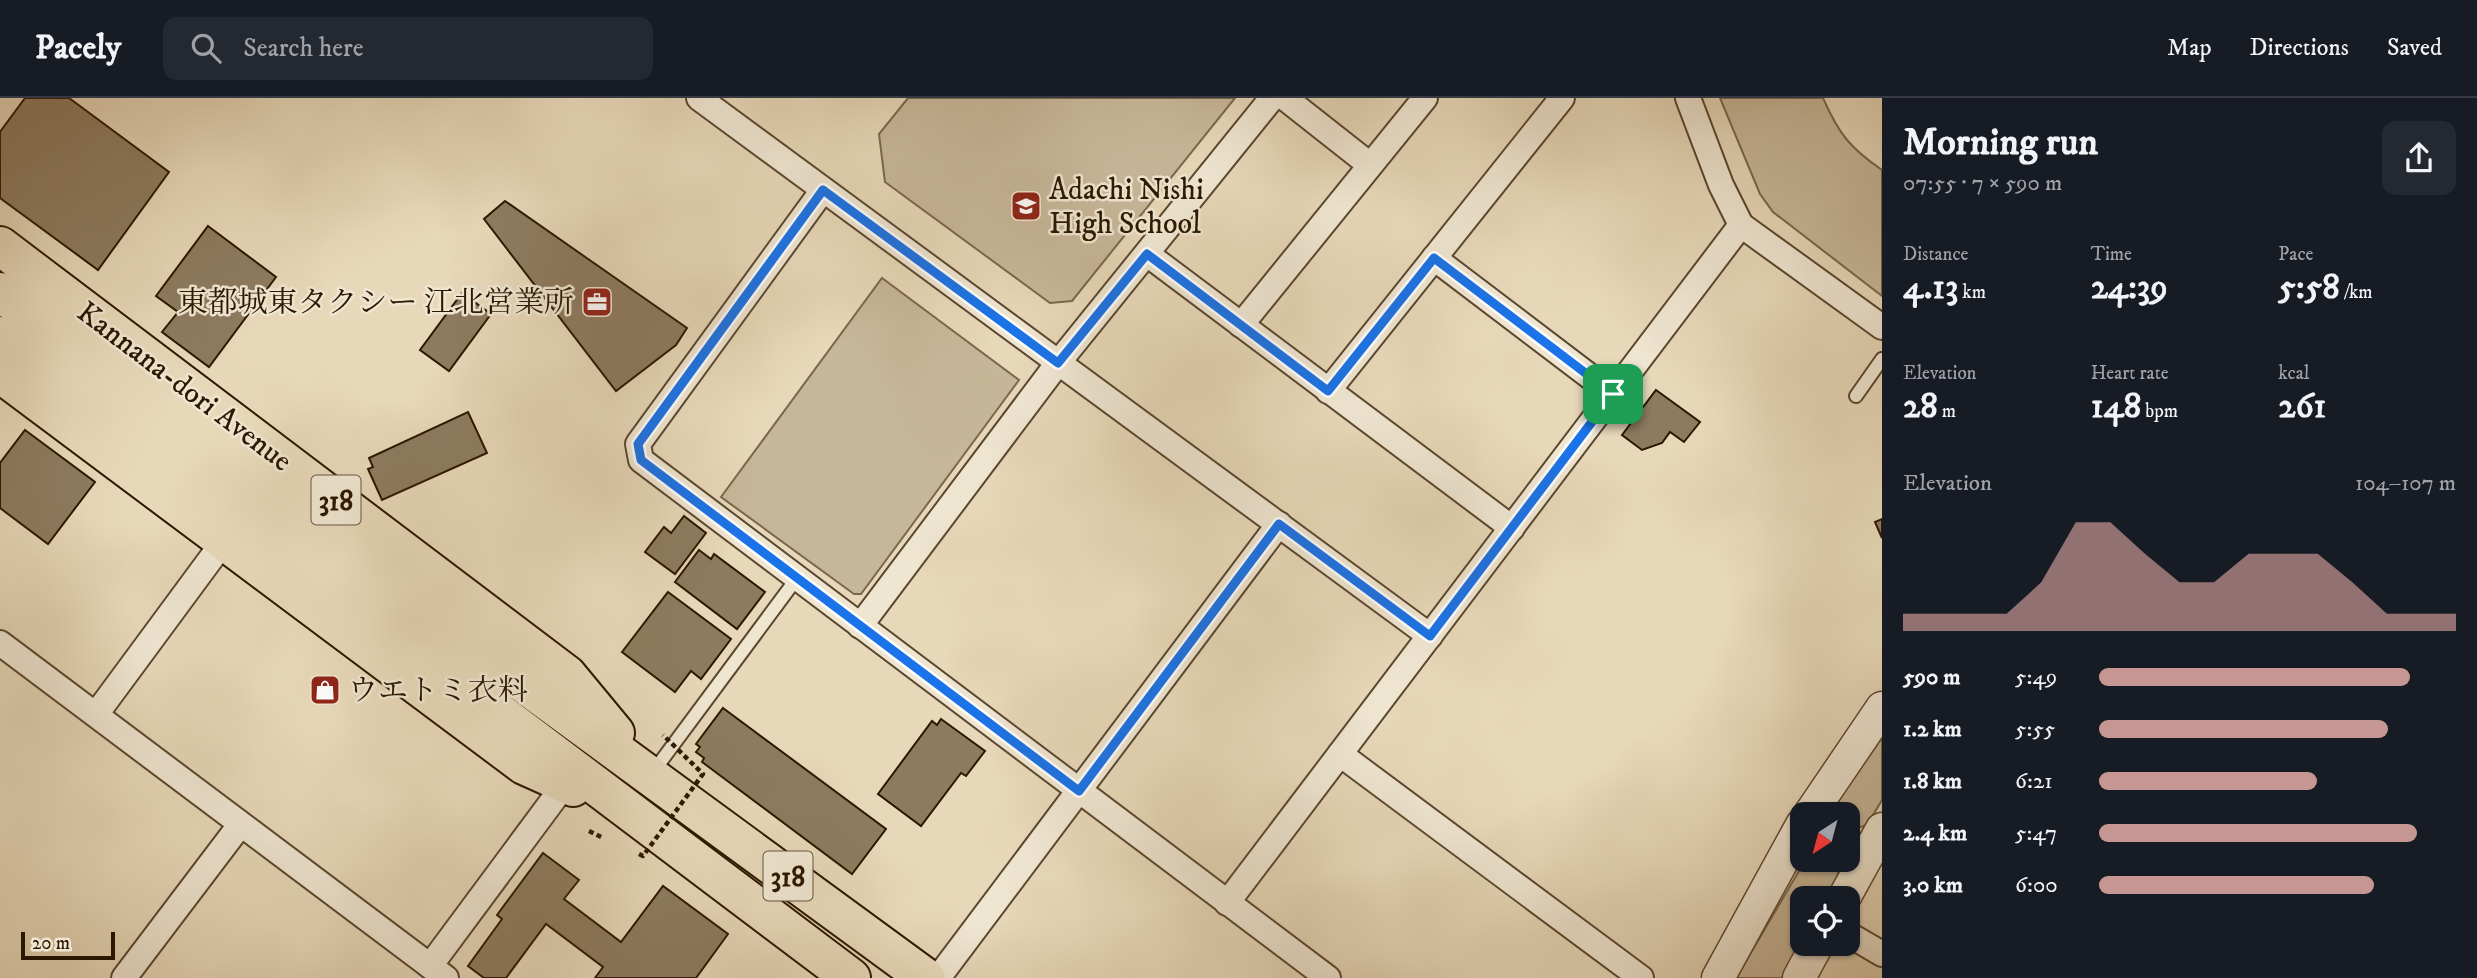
<!DOCTYPE html>
<html lang="en">
<head>
<meta charset="utf-8">
<style>
	body { margin:0; font-family:"IM FELL DW Pica","Noto Serif JP",serif; background:#242831; color:#f1f3f6; height:100vh; display:flex; flex-direction:column; font-size:26px; white-space:nowrap }
	* { box-sizing:border-box; margin:0 }
	p { font-size:23px; color:#9ea1a6 }
	.icon { flex:none; width:38px; height:38px; fill:none; stroke:currentColor; stroke-width:2; stroke-linecap:round; stroke-linejoin:round }
	.map { position:relative; flex:1; overflow:hidden }
	.sheet { display:flex; flex-direction:column; background:#171b24; width:595px }
	.sheet>* { flex:none }
	.needle { width:46px; rotate:216deg }
	.fabs { position:absolute; left:1790px; top:704px; display:grid; gap:14px }
	.fabs a { display:grid; place-items:center; width:70px; height:70px; border-radius:14px; background:#171b24; box-shadow:0 2px 5px #0004; font-size:35px }
	.scale { position:absolute; left:21px; bottom:18px; width:94px; box-sizing:border-box; padding-left:7px; border:4px solid #2c1700; border-top:0; font-size:19px; line-height:24px; white-space:nowrap; color:#2c1700; -webkit-text-stroke:5px #efe6d2; paint-order:stroke }
	.pin { position:absolute; display:grid; place-items:center; width:60px; height:60px; color:#fff; margin:-30px; border-radius:14px; box-shadow:0 4px 10px #0006 }
	.round { display:grid; place-items:center; flex:none; width:74px; height:74px; border-radius:14px; background:#242831 }
	.head { display:flex; align-items:center; justify-content:space-between; height:119px; padding:0 21px }
	h1 { font-size:38px; font-weight:700; line-height:52px }
	.stats { display:grid; grid-template-columns:repeat(3,1fr); gap:10px; height:119px; padding:7px 21px }
	.stats div { display:grid; align-content:center }
	.stats b { font-size:35px; font-weight:700 }
	.stats small { font-size:19px; font-weight:400 }
	.stats p { font-size:19px }
	.chart { height:196px; padding:14px 21px }
	.chart p { display:flex; justify-content:space-between }
	.chart svg { width:100%; height:126px; margin-top:7px; fill:#c59692; opacity:.7 }
	ul { padding:0 21px; list-style:none; font-size:23px }
	li { display:grid; grid-template-columns:112px 84px 1fr; align-items:center; height:52px }
	li i { height:18px; border-radius:9px; background:#c59692 }
	header { display:flex; align-items:center; gap:42px; box-sizing:border-box; height:98px; padding:0 35px; background:#171b24; border-bottom:2px solid #363941 }
	header strong { font-size:33px }
	nav { display:flex; gap:38px; margin-inline-start:auto; font-size:24px }
	.search { width:490px; height:63px; background:#242831; display:flex; align-items:center; gap:18px; box-sizing:border-box; padding:0 24px; border-radius:14px; color:#9ea1a6; font-size:26px }
	main { display:flex; flex:1; min-height:0 }
	.map>svg:first-child { display:block }
</style>
</head>
<body>
<header>
<strong>Pacely</strong>
<div class="search"><svg class="icon" aria-label="search" viewBox="0 0 24 24"><circle cx="10" cy="10" r="6"/><path d="M15 15l6 6"/></svg>Search here</div>
<nav><a>Map</a><a>Directions</a><a>Saved</a></nav>
</header>
<main>
<div class="map">
<svg width="1882" height="880" viewBox="0 0 1882 880">
	<rect width="100%" height="100%" fill="#e7d8b9"/>
	<filter id="stains"><feTurbulence type="fractalNoise" baseFrequency=".00286" numOctaves="4"/><feColorMatrix values="0 0 0 0 .2 0 0 0 0 .09 0 0 0 0 .02 0 0 0 .5 -.17"/></filter>
	<radialGradient id="worn" r=".72"><stop offset=".6" stop-color="#630" stop-opacity="0"/><stop offset="1" stop-color="#630" stop-opacity=".3"/></radialGradient>
	<g fill="#c7b79a" stroke="#7a674d" stroke-width="2">
		<path d="M908,0h327l-163,203 -22,2 -165,-121 -6,-48z"/>
		<path d="M1720,0h103c16,36 27,50 59,72v126l-109,-84 -13,-18z"/>
		<path d="M882,180l137,102 -158,214h-7l-133,-97z"/>
		<path d="M1882,634v68l-15,25 -19,6v-17h-14l3,-18z"/>
		<path d="M1806,761l22,1 10,11v12l-9,15h-27v45l-20,35h-46z"/>
	</g>
	<g fill="#8d7b60" stroke="#2c1700" stroke-width="2">
		<path d="M25,0h44l100,74 -71,98 -98,-72v-66z"/>
		<path d="M505,103l182,127 -11,17 -60,46 -132,-172z"/>
		<path d="M208,128l68,51 -67,90 -47,-35 16,-20 -22,-16z"/>
		<path d="M462,195l29,21 -42,57 -29,-21z"/>
		<path d="M1656,292l44,32 -16,20 -14,-10 -8,11 -20,7 -20,-15z"/>
		<path d="M468,314l19,41 -105,47 -14,-31 5,-2 -4,-9z"/>
		<path d="M25,332l70,52 -47,62 -48,-36v-45z"/>
		<path d="M684,418l22,17 -31,41 -30,-22 19,-25 7,6z"/>
		<path d="M1882,421v19l-7,-16z"/>
		<path d="M699,452l12,9 3,-5 51,38 -28,37 -62,-47z"/>
		<path d="M668,494l63,47 -30,40 -10,-8 -16,21 -53,-40z"/>
		<path d="M723,610l163,121 -34,45 -150,-112 2,-4 -8,-6 4,-5 -4,-3z"/>
		<path d="M941,621l44,32 -19,25 -5,-3 -40,53 -43,-32 54,-73 5,4z"/>
		<path d="M543,755l36,27 -15,19 57,43 42,-56 65,48 -32,44h-101l8,-11 -57,-43 -40,54h-22l-16,-12 34,-47 -5,-4z"/>
	</g>
	<g fill="none" stroke-linecap="round" stroke-linejoin="round">
		<g stroke="#5b472e" stroke-width="16">
			<g id="service">
				<path d="M1856,298l26,-37"/>
				<path d="M653,674l144,-194"/>
			</g>
		</g>
		<g stroke="#5b472e" stroke-width="28">
			<g id="minor">
				<path d="M699,0l731,538"/>
				<path d="M1285,0l85,67"/>
				<path d="M1688,0l33,87 20,40 141,102"/>
				<path d="M823,92l-185,254 3,16 687,518"/>
				<path d="M1147,156l365,274"/>
				<path d="M1434,160l179,136"/>
				<path d="M1241,227l184,-227"/>
				<path d="M1328,293l234,-293"/>
				<path d="M860,528l198,-263 214,-265"/>
				<path d="M0,545l446,335"/>
				<path d="M97,615l127,-172"/>
				<path d="M1340,656l301,224"/>
				<path d="M1227,805l514,-678"/>
				<path d="M1848,836l34,20"/>
				<path d="M430,868l135,-182"/>
				<path d="M124,880l116,-153"/>
				<path d="M938,880l341,-454"/>
			</g>
		</g>
		<g stroke="#5b472e" stroke-width="35">
			<g id="tertiary">
				<path d="M1810,716l72,-106"/>
				<path d="M1844,800l38,-69"/>
				<path d="M1718,880l84,-153"/>
				<path d="M1799,880l19,-35"/>
			</g>
		</g>
		<g stroke="#2c1700" stroke-width="42">
			<g id="primary">
				<path d="M0,148l567,429 48,58"/>
				<path d="M0,194l411,309 515,377"/>
				<path d="M0,238l851,642"/>
				<path d="M0,275l524,392 49,22"/>
			</g>
		</g>
		<path stroke="#2c1700" stroke-width="4.5" stroke-dasharray="5 3.5" stroke-linecap="butt" d="M589,733l14,7"/>
		<use href="#service" stroke="#efe6d2" stroke-width="12"/>
		<use href="#minor" stroke="#efe6d2" stroke-width="24"/>
		<use href="#tertiary" stroke="#efe6d2" stroke-width="32"/>
		<use href="#primary" stroke="#e7d8b9" stroke-width="38"/>
		<path stroke="#2c1700" stroke-width="4.5" stroke-dasharray="5 3.5" stroke-linecap="butt" d="M639,756l4,2 60,-82 -40,-39"/>
	</g>
	<g fill="none" stroke-linecap="round" stroke-linejoin="round">
		<g stroke="#fff" stroke-width="14">
			<path id="route" d="M823,92l235,173 89,-109 181,137 106,-133 179,136 -183,242 -151,-112 -200,267 -438,-331 -3,-16z"/>
		</g>
		<use href="#route" stroke="#1a73e8" stroke-width="9"/>
	</g>
	<defs>
		<g id="school-square" transform="scale(1.575)"><rect x="-9" y="-9" width="18" height="18" rx="4" fill="#8f2418" stroke="#efe6d2"/><path d="M0-5L7-2L0 1L-7-2ZM-4 1L0 2.5L4 1V4Q0 6-4 4Z" fill="#fff"/></g>
		<g id="office-square" transform="scale(1.575)"><rect x="-9" y="-9" width="18" height="18" rx="4" fill="#8f2418" stroke="#efe6d2"/><path d="M-6-3h4V-5.5h4V-3h4V5H-6ZM-1-4.5V-3h2v-1.5ZM-6 0V1H6V0Z" fill="#fff"/></g>
		<g id="shop-square" transform="scale(1.575)"><rect x="-9" y="-9" width="18" height="18" rx="4" fill="#8f2418" stroke="#efe6d2"/><path d="M-5-2.5h2.3a2.7 3.5 0 0 1 5.4 0H5L5.5 6h-11ZM-1.5-2.5h3a1.5 2.3 0 0 0-3 0Z" fill="#fff"/></g>
	</defs>
	<g fill-rule="evenodd">
		<use href="#school-square" x="1026" y="108"/>
		<use href="#office-square" x="597" y="204"/>
		<use href="#shop-square" x="325" y="592"/>
	</g>
	<g text-anchor="middle" stroke-width="5" stroke-linejoin="round" paint-order="stroke">
		<g fill="#efe6d2" stroke="#66553f" stroke-width="2">
			<rect x="311.5" y="377.5" width="49" height="49" rx="5"/>
			<rect x="763.5" y="753.5" width="49" height="49" rx="5"/>
		</g>
		<g font-size="28" font-weight="bold" fill="#2c1700">
			<text x="336" y="412">318</text>
			<text x="788" y="788">318</text>
		</g>
		<g font-size="30" fill="#2c1700" stroke="#efe6d2" text-anchor="start">
			<text x="1049" y="101">Adachi Nishi<tspan x="1049" dy="34">High School</tspan></text>
			<text x="574" y="214" text-anchor="end">東都城東タクシー 江北営業所</text>
			<text x="348" y="602">ウエトミ衣料</text>
		</g>
		<g font-size="30" fill="#2c1700" stroke="#efe6d2">
			<text transform="translate(185 288) rotate(37)" y="10">Kannana-dori Avenue</text>
		</g>
	</g>
	<rect width="100%" height="100%" filter="url(#stains)"/>
	<rect width="100%" height="100%" fill="url(#worn)"/>
</svg>
<div class="fabs">
<a><svg class="needle" viewBox="-14 -14 28 28"><path d="M0-13l5 13h-10z" fill="#e53935"/><path d="M0 13l5-13h-10z" fill="#9ea1a6"/></svg></a>
<a><svg class="icon" aria-label="locate" viewBox="0 0 24 24"><circle cx="12" cy="12" r="6"/><path d="M12 2v4M12 18v4M2 12h4M18 12h4"/></svg></a>
</div>
<div class="scale">20 m</div>
<div class="pin" style="left:1613px;top:296px;background:#1e9e55"><svg class="icon" aria-label="arrive" viewBox="0 0 24 24"><path d="M6 21V4h12l-3 4 3 4H6"/></svg></div>
</div>
<section class="sheet">
<div class="head"><div><h1>Morning run</h1><p>07:55 · 7 × 590 m</p></div><a class="round"><svg class="icon" aria-label="share" viewBox="0 0 24 24"><path d="M12 15V3M7 8l5-5 5 5M5 13v7h14v-7"/></svg></a></div>
<div class="stats">
<div><p>Distance</p><b>4.13<small> km</small></b></div>
<div><p>Time</p><b>24:39</b></div>
<div><p>Pace</p><b>5:58<small> /km</small></b></div>
</div>
<div class="stats">
<div><p>Elevation</p><b>28<small> m</small></b></div>
<div><p>Heart rate</p><b>148<small> bpm</small></b></div>
<div><p>kcal</p><b>261</b></div>
</div>
<div class="chart"><p><span>Elevation</span>104–107 m</p>
<svg viewBox="0 0 160 44" preserveAspectRatio="none"><path d="M0 44V38L10 38L20 38L30 38L40 27L50 6L60 6L70 17L80 27L90 27L100 17L110 17L120 17L130 27L140 38L150 38L160 38V44z"/></svg>
</div>
<ul>
<li><b>590 m</b>5:49<i style="width:87%"></i></li>
<li><b>1.2 km</b>5:55<i style="width:81%"></i></li>
<li><b>1.8 km</b>6:21<i style="width:61%"></i></li>
<li><b>2.4 km</b>5:47<i style="width:89%"></i></li>
<li><b>3.0 km</b>6:00<i style="width:77%"></i></li>
</ul>
</section>
</main>
</body>
</html>
